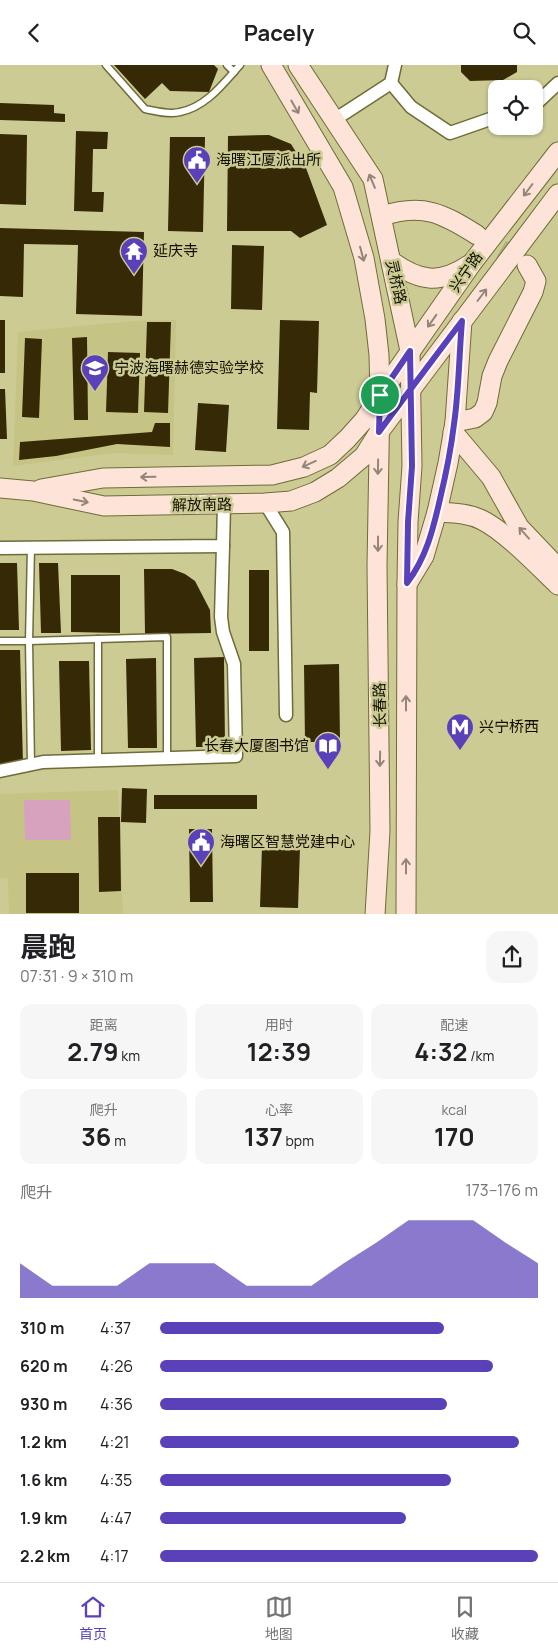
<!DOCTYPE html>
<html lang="zh">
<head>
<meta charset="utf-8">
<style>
	body { margin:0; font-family:Manrope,"Noto Sans SC",sans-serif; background:#f6f6f6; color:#202124; height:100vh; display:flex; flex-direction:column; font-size:19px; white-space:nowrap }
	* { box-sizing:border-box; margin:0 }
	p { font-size:16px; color:#757577 }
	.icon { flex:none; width:28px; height:28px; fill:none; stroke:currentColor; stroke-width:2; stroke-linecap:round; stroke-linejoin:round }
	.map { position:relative; height:849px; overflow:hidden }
	.side { display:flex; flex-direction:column; background:#fff; flex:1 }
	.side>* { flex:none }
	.buttons { position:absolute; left:488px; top:15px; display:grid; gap:10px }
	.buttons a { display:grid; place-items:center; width:55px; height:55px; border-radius:10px; background:#fff; box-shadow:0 1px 4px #0004; font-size:25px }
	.pin { position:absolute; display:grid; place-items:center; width:42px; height:42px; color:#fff; margin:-21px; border:2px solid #fff; border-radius:50%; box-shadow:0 1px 5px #0007 }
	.round { display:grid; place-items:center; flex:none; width:52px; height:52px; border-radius:15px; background:#f6f6f6 }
	.summary { display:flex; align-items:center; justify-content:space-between; height:85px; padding:0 20px }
	h1 { font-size:28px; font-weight:700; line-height:38px }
	.stats { display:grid; grid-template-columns:repeat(3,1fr); gap:8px; height:85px; padding:5px 20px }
	.stats div { display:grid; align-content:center; border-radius:12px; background:#f6f6f6; text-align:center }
	.stats b { font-size:25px; font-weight:700 }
	.stats small { font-size:14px; font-weight:400 }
	.stats p { font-size:14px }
	.chart { height:140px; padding:10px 20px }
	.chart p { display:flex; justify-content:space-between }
	.chart svg { width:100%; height:90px; margin-top:5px; fill:#5a41b9; opacity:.7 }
	ul { padding:0 20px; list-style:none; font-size:16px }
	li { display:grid; grid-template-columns:80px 60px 1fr; align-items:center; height:38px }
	li i { height:12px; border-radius:6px; background:#5a41b9 }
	header { display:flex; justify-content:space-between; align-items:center; height:65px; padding:0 20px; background:#fff; font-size:22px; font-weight:700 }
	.menu { display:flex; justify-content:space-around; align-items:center; height:70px; border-top:1px solid #e0e0e0; background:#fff; font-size:14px; color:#757577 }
	.menu a { display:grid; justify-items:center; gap:2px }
	.menu .selected { color:#5a41b9 }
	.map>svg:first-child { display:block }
</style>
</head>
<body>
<header><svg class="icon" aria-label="back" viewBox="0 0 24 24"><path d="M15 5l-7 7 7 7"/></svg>Pacely<svg class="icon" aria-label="search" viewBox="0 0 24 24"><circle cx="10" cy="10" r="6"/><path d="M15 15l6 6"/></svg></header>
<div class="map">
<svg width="558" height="850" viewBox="0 0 558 850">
	<rect width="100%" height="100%" fill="#cccb94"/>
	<g fill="#c5c485">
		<path d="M176,255l-3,135 -60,-2 -100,13 5,-134 115,-11z"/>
		<path d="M118,725l5,124h-114l-1,-36h-8v-84z"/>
	</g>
	<path fill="#d7a2bd" d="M24,735h46l1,40h-46z"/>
	<g fill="#362906">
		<path d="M114,0h100l4,4 -9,23 -39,-1 -8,-8 -17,16z"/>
		<path d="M461,0h56v7l-14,8 -33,1 -9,-9z"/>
		<path d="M0,38l54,2v8l11,1v8l-65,-2z"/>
		<path d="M76,66l32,1 -1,17h-14l-1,43h12l-1,20 -29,-1z"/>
		<path d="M0,69l27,1 -1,70 -26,-1z"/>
		<path d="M269,70l22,9 15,24 21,57 -27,13 -9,-7h-64l1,-95z"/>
		<path d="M170,72h35l-2,95 -35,-1z"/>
		<path d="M0,163l144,4 -2,84 -66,-2 2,-69 -54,-1 -1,53 -23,-1z"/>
		<path d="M232,180l32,1 -2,64 -31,-1z"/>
		<rect x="0" y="255" width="5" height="53"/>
		<path d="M280,255l39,1 -2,72 -7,-1 -1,38 -32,-1z"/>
		<path d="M147,257h24l-3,91 -24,-1z"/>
		<path d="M87,272l1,83h-14l-2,-82z"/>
		<path d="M25,273l17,1 -3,79 -17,-1z"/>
		<path d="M108,287l32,1 -2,60 -32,-1z"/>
		<path d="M0,324h5l2,50h-7z"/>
		<path d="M198,338l31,2 -3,47 -31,-2z"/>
		<path d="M155,358h15v24l-53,-3 -61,12 -37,4 1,-18 132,-10z"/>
		<path d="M0,498h17l2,67h-19z"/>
		<path d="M39,498h19l3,70h-20z"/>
		<path d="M144,504h28l13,5 10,7 15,29 1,23 -66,1z"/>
		<rect x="249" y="505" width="20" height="81"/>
		<path d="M71,510h49v58l-49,-1z"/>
		<path d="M0,585h20l3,114 -23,1z"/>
		<path d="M224,592l1,90h-29l-2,-89z"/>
		<path d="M156,593l1,90h-29l-2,-89z"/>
		<path d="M59,596h30l2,89 -30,1z"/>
		<path d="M339,599l1,78h-35l-1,-77z"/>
		<path d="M122,723l25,1 -1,34 -25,-1z"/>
		<rect x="154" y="730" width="103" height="14"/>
		<path d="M98,752h22l1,74 -22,1z"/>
		<path d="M189,764h23l1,73h-23z"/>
		<path d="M262,781l38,1 -2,61 -38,-1z"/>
		<rect x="26" y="808" width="53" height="40"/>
	</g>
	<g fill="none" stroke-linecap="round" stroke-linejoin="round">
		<path stroke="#b0af7e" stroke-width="19" stroke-dasharray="19 9" stroke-linecap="butt" d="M477,170l49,29"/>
		<g stroke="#6e6c38" stroke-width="9">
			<g id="lane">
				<path d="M106,0l39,44c10,2 24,6 35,3 26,-5 43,-28 60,-47"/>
				<path d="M227,0l7,7"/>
				<path d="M31,482l-2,94 138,-4v122"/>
				<path d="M98,574v121"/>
				<path d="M0,576h29l2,124"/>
			</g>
		</g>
		<g stroke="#6e6c38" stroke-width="15">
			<g id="street">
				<path d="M391,18l20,24 39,26 46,-16"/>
				<path d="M534,38l4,-1 20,-19"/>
				<path d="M334,55l57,-37 4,-18"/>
				<path d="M265,438l18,29 3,183"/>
				<path d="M0,483l223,-2 1,-41"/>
				<path d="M0,706l43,-9 193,-6 -2,-92 -11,-32 -2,-15 2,-71"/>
			</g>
		</g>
		<g stroke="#6e6c38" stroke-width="21">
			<g id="secondary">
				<path d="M271,0l72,122 21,71 11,61 4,36 1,40 -3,171 3,265 -5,84"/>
				<path d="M298,0l75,114 37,172 2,115 -4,56 -1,62 -1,331"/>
				<path d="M382,151c41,-13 60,-3 95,19"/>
				<path d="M391,196c28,20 48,24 78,4"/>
				<path d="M455,357l20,-4 8,-6 4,-9 5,-27 6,-15 35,-69 3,-11 -9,-16"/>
				<path d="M453,367l38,45 28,50 39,41"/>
				<path d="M0,423l33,3 71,15 161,-3 26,-2 24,-9 23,-14 26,-22 15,-24 179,-238"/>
				<path d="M41,424l62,-11 169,-3 32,-8 26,-12 17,-16 18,-20 15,-24 92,-132 86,-111"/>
				<path d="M437,447c15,1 31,1 45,8 24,12 56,46 76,65"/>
				<path d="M407,519l17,-28 13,-44 11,-49 7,-41 7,-101"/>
			</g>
		</g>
		<use href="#lane" stroke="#fff" stroke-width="6"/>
		<use href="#street" stroke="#fff" stroke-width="12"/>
		<use href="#secondary" stroke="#fee4d8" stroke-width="19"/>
	</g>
	<defs><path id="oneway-shaft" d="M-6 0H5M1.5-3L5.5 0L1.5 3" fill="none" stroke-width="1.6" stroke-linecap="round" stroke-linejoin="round" transform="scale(1.25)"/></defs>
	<g stroke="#938577">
		<use href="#oneway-shaft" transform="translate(295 42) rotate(60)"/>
		<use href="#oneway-shaft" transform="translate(372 116) rotate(-113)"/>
		<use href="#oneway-shaft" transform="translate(528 125) rotate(127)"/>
		<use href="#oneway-shaft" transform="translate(362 189) rotate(75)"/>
		<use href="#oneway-shaft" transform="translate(482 230) rotate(-53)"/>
		<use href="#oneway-shaft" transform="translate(432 256) rotate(125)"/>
		<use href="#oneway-shaft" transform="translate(309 399) rotate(156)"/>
		<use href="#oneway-shaft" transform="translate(378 402) rotate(91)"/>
		<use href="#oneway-shaft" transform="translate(148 412) rotate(179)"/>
		<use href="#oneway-shaft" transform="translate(81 436) rotate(12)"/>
		<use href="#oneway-shaft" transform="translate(524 468) rotate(-132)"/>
		<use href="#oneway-shaft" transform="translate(378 479) rotate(90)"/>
		<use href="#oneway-shaft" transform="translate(406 638) rotate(-90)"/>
		<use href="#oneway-shaft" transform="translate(380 694) rotate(91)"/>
		<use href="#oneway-shaft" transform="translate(406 801) rotate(-90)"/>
	</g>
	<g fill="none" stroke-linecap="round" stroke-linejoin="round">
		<g stroke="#fff" stroke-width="10">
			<path id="route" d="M380,330l-1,37c27,-37 55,-74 83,-111 -3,34 -3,69 -8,103 -3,25 -8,50 -14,75 -7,31 -14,59 -33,84l1,-61 4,-56 -2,-115 -30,44"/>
		</g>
		<use href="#route" stroke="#5a41b9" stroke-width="6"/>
	</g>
	<defs>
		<g id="civic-pin" transform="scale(1.4375)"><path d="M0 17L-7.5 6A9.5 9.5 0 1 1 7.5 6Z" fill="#5a41b9" stroke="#cccb94"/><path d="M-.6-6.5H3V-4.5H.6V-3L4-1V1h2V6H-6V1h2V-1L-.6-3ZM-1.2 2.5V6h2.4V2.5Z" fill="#fff"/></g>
		<g id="temple-pin" transform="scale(1.4375)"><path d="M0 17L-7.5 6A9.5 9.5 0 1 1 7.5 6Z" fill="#5a41b9" stroke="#cccb94"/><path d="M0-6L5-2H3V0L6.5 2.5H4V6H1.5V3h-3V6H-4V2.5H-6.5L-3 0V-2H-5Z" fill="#fff"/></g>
		<g id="school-pin" transform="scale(1.4375)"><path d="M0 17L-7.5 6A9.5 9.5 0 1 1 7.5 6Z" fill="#5a41b9" stroke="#cccb94"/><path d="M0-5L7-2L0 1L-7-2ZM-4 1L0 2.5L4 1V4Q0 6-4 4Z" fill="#fff"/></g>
		<g id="metro-pin" transform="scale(1.4375)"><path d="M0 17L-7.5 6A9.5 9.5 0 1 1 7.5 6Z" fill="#5a41b9" stroke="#cccb94"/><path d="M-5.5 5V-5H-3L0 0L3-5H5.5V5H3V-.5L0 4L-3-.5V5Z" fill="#fff"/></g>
		<g id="library-pin" transform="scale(1.4375)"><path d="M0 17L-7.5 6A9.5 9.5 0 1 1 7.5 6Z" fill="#5a41b9" stroke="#cccb94"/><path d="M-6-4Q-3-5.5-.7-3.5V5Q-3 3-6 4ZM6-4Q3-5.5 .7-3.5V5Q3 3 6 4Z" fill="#fff"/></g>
	</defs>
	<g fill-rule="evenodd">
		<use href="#civic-pin" x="197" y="95"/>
		<use href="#temple-pin" x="134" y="186"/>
		<use href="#school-pin" x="95" y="303"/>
		<use href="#metro-pin" x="460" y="662"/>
		<use href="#library-pin" x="328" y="681"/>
		<use href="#civic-pin" x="201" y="777"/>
	</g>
	<g text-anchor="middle" stroke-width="5" stroke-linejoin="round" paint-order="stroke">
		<g font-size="15" fill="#111000" stroke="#cccb94" text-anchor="start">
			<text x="216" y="100">海曙江厦派出所</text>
			<text x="153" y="191">延庆寺</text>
			<text x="114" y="308">宁波海曙赫德实验学校</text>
			<text x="479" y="667">兴宁桥西</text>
			<text x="309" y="686" text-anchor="end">长春大厦图书馆</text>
			<text x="220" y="782">海曙区智慧党建中心</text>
		</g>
		<g font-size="15" fill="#111000" stroke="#cccb94">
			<text transform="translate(466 207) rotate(-55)" y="5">兴宁路</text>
			<text transform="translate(396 217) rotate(77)" y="5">灵桥路</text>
			<text transform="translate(202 440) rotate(-1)" y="5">解放南路</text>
			<text transform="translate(380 640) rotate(-91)" y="5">长春路</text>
		</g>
	</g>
</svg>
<div class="buttons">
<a><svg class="icon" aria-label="locate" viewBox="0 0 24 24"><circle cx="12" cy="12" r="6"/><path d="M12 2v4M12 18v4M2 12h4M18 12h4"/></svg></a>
</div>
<div class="pin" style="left:380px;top:330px;background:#1e9e55"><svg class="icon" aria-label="arrive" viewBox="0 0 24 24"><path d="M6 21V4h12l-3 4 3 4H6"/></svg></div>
</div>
<section class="side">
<div class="summary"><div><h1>晨跑</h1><p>07:31 · 9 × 310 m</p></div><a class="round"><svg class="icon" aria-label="share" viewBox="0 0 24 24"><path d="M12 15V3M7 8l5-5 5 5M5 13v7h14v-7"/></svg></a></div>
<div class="stats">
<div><p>距离</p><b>2.79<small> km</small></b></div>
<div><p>用时</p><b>12:39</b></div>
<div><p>配速</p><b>4:32<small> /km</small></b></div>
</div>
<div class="stats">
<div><p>爬升</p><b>36<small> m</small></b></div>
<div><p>心率</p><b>137<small> bpm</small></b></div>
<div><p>kcal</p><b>170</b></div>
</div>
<div class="chart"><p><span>爬升</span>173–176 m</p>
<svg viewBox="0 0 160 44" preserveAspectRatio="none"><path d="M0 44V27L10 38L20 38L30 38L40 27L50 27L60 27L70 38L80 38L90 38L100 27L110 17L120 6L130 6L140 6L150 17L160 27V44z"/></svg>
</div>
<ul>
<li><b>310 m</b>4:37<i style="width:75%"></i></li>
<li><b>620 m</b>4:26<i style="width:88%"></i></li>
<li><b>930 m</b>4:36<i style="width:76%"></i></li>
<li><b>1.2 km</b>4:21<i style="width:95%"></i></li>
<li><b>1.6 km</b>4:35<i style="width:77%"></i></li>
<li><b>1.9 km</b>4:47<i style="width:65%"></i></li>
<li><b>2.2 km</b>4:17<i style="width:100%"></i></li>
</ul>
</section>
<nav class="menu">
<a class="selected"><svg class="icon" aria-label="home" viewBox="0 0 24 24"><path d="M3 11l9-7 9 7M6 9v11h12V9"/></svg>首页</a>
<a><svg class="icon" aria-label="map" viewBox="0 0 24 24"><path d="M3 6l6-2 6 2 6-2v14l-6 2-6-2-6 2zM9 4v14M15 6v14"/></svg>地图</a>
<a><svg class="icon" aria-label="saved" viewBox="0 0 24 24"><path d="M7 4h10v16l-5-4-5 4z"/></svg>收藏</a>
</nav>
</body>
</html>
